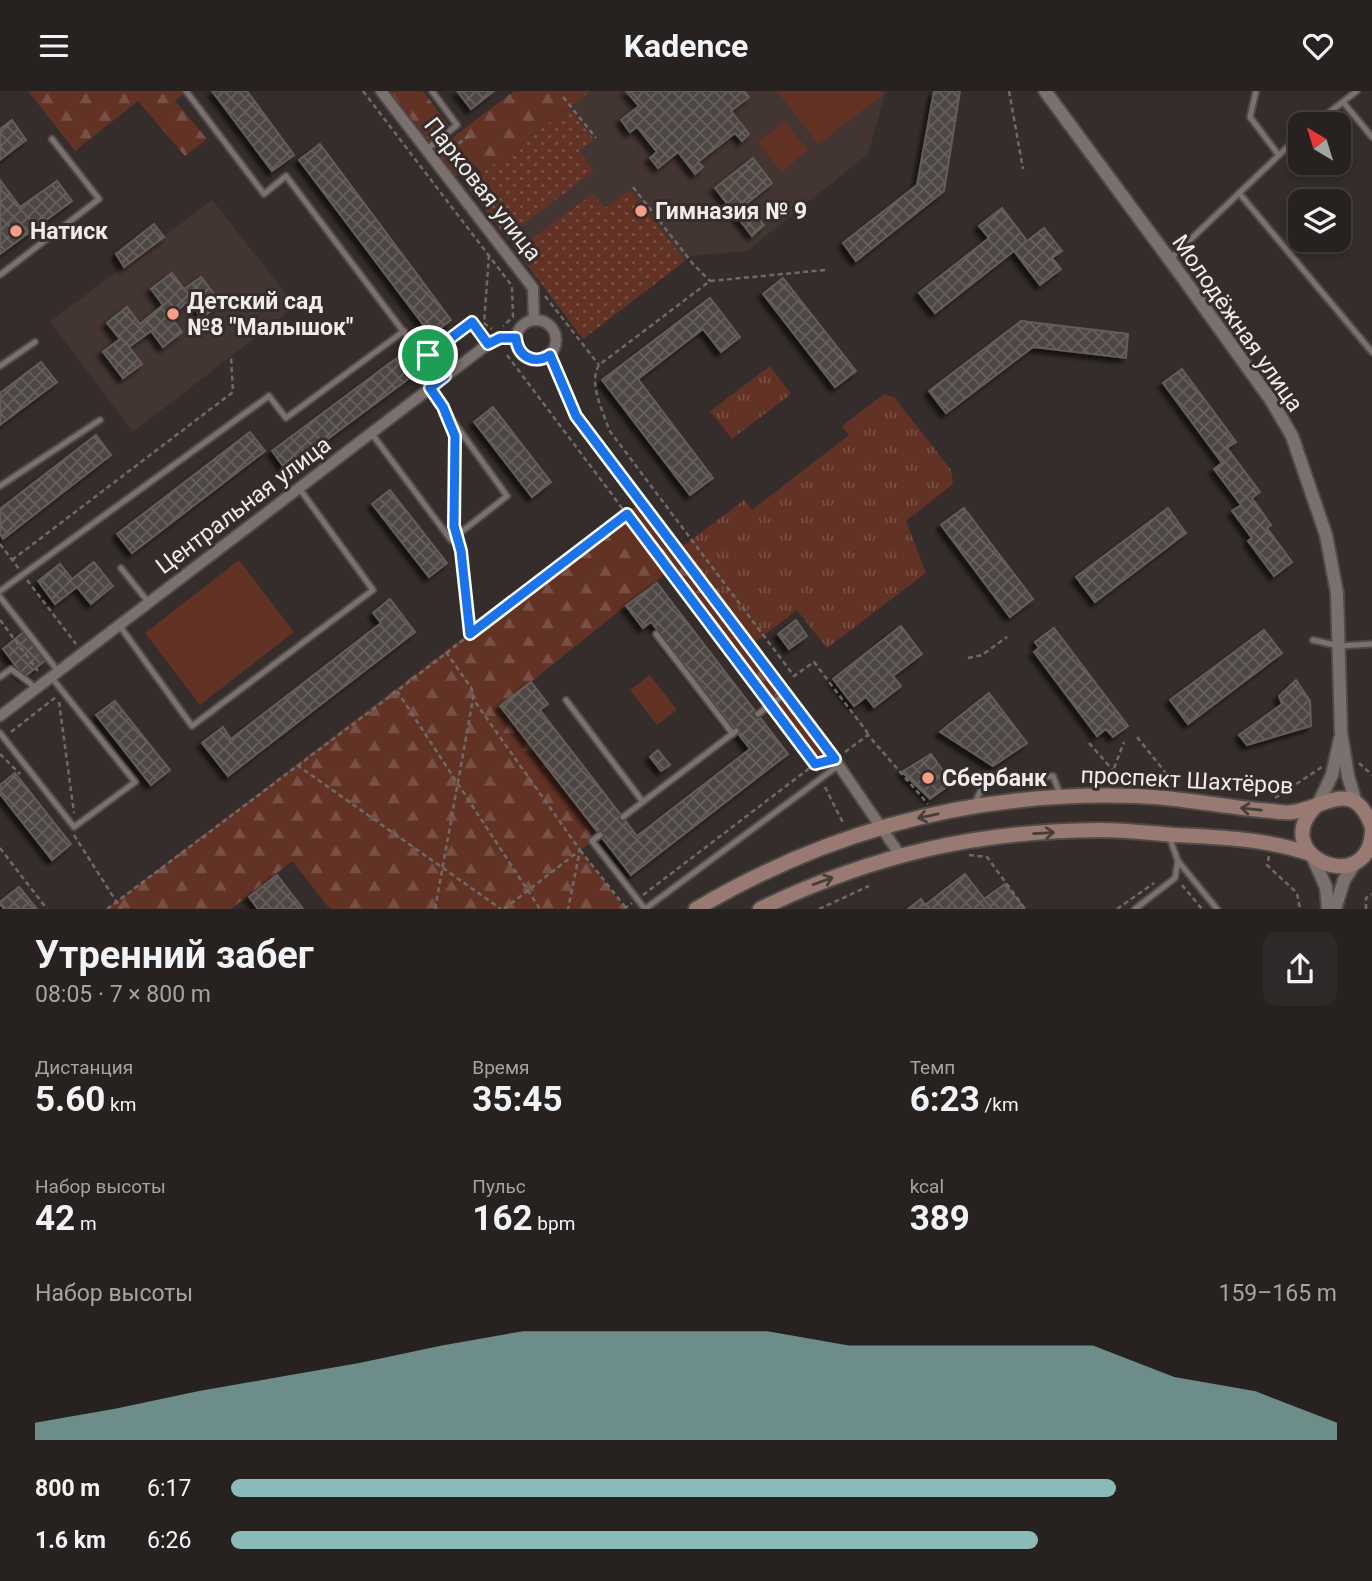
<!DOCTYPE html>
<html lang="ru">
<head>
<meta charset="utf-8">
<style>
	body { margin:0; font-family:Roboto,sans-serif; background:#2f2a29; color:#f1f3f6; height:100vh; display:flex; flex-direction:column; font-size:26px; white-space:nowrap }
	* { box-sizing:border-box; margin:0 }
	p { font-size:23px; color:#a4a4a5 }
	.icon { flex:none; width:38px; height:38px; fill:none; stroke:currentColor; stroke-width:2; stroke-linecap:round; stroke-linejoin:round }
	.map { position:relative; height:818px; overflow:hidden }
	.sheet { display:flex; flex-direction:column; background:#272220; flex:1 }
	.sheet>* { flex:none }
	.needle { width:46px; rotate:322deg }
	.buttons { position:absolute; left:1288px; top:21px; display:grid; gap:14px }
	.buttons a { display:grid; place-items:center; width:63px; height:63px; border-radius:14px; background:#272220; box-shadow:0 4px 10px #0003,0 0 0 2px #433f3e; font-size:35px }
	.pin { position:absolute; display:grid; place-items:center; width:60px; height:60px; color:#fff; margin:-30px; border:4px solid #fff; border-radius:50%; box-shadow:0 2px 7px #0007 }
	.round { display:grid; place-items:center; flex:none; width:74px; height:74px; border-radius:14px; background:#2f2a29 }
	.overview { display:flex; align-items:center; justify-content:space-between; height:119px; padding:0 35px }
	h1 { font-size:38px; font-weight:700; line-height:52px }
	.figures { display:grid; grid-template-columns:repeat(3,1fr); gap:10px; height:119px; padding:7px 35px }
	.figures div { display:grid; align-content:center }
	.figures b { font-size:35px; font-weight:700 }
	.figures small { font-size:19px; font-weight:400 }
	.figures p { font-size:19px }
	.chart { height:196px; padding:14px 35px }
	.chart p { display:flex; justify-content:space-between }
	.chart svg { width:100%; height:126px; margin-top:7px; fill:#8bbbb9; opacity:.7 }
	ul { padding:0 35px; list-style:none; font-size:23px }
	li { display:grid; grid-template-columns:112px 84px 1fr; align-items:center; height:52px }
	li i { height:18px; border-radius:9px; background:#8bbbb9 }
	header { display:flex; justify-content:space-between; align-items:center; height:91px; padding:0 35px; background:#272220; font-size:32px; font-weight:700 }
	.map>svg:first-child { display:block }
</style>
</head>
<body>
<header><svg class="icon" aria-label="menu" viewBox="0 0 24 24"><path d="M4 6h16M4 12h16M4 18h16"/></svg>Kadence<svg class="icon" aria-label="heart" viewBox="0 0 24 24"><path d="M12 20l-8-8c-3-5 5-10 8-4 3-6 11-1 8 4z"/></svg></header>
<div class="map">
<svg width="1372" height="818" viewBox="0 0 1372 818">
	<defs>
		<pattern id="grass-dots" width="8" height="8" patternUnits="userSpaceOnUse" patternTransform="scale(1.75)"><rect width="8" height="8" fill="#623225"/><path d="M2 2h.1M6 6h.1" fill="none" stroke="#795045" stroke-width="1.8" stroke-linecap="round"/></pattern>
		<pattern id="forest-firs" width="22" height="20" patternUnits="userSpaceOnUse" patternTransform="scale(1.75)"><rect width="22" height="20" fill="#623225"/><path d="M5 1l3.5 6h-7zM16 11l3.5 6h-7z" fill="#795045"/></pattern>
		<pattern id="park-tufts" width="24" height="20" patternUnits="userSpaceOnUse" patternTransform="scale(1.75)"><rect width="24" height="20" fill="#623225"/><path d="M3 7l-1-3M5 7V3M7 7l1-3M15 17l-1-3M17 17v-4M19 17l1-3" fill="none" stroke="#795045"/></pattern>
		<pattern id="building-cross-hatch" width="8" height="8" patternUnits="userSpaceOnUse" patternTransform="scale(1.75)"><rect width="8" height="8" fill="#4d4643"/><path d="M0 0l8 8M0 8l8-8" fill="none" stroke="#67615e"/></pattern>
		<filter id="shadow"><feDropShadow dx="-4.5" dy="4.5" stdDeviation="2" flood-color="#0009"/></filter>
	</defs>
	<rect width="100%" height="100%" fill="#342d2b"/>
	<g fill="#433531">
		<path d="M591,0h295l-18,63 -121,97 -56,5 -108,83 -117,-154z"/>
		<path d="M212,109l84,106 -163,126 -83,-110z"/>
	</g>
	<g fill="url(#grass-dots)">
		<path d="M569,17l25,32 -15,11 15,20 -88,66 -40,-52z"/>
		<path d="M630,99l55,71 -102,78 -67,-89 77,-56 12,14z"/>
	</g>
	<g fill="url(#forest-firs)">
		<path d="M28,0h153l2,3 -8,7 32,38 -22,17 -47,-55 -63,50z"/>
		<path d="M390,0h33l27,36 -20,15z"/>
		<path d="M514,0h77l-109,82 -9,-9 -17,12 -20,-26z"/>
		<path d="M642,411l187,249 -14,6 -146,-186 -168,135 99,129 -19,15 44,59h-295l-38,-48 -61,48h-125z"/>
	</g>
	<g fill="url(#park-tufts)">
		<path d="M770,275l21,28 -59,45 -22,-28z"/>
		<path d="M884,303l10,3 57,73 2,14 -47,37 20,52 -99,75 -30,-38 -42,32 -72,-96 61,-46 8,10 97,-75 -7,-9z"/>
	</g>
	<g fill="#623225">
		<path d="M777,0h103l3,4 -65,49z"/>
		<path d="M785,30l23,29 -26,22 -24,-30z"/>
		<path d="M239,469l55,72 -94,73 -55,-72z"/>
		<path d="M650,584l27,35 -20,15 -27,-35z"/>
	</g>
	<g fill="url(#building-cross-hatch)" stroke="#655d5b" stroke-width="2" filter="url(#shadow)">
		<path d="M212,0h35l47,64 -22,16z"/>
		<path d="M457,0h37l-23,18z"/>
		<path d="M626,0h118l5,6 -18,14 18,23 -7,7 -7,-8 -37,29 5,5 -8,7 -17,-22 -20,16 -8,-10 7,-6 -20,-25 -7,5 -9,-12 18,-14z"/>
		<path d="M934,0h26l-16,100 -88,70 -13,-18 74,-58z"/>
		<path d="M12,29l14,20 -26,20v-31z"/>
		<path d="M320,53l131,176 -20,15 -132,-175z"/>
		<path d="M753,67l19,25 -26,21 18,21 -12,11 -37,-48z"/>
		<path d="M0,89l20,27 37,-26 15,20 -72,53z"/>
		<path d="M1002,117l25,33 17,-13 18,23 -10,7 9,11 -21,16 -26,-34 -79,62 -16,-20 70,-55 -10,-12z"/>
		<path d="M154,133l10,13 -40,30 -8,-13z"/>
		<path d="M172,182l12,16 17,-12 20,26 -19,15 -13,-17 -19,15 12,16 -19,15 -12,-16 -22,16 13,17 -19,14 -20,-26 17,-13 -13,-16 20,-16 13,17 23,-19 -12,-16z"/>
		<path d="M783,187l73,93 -21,16 -72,-93z"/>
		<path d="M710,207l30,39 -19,15 -18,-23 -65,50 75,99 -23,17 -88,-115z"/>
		<path d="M1021,230l107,13 -2,24 -93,-11 -87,66 -17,-22z"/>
		<path d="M409,258l14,19 -137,102 -14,-19z"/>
		<path d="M41,271l16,20 -57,43v-32z"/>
		<path d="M1182,278l54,73 -9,6 33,44 -8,6 19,27 -4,3 25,34 -18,14 -26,-35 4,-3 -20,-27 9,-6 -27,-36 8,-6 -59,-80z"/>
		<path d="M493,316l58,75 -19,15 -58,-75z"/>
		<path d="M250,341l15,19 -133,102 -15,-19z"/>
		<path d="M96,344l15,20 -108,84 -3,-5v-25z"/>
		<path d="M390,399l57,73 -18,14 -57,-73z"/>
		<path d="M964,417l69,91 -23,18 -69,-92z"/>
		<path d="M1168,417l18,25 -91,69 -19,-25z"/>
		<path d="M94,471l19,24 -22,18 -14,-17 -22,17 -17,-23 22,-17 12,15z"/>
		<path d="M657,492l131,171 -157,121 -131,-169 31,-24 17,22 -8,6 97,126 113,-87 -99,-127 -8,6 -17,-22z"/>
		<path d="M390,508l25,33 -187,144 -26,-33 21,-16 8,12 150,-116 -8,-10z"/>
		<path d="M796,529l11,16 -18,13 -11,-15z"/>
		<path d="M901,535l21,28 -29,22 8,10 -27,21 -8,-10 -12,9 -21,-27z"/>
		<path d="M1054,537l74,98 -15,11 -7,-8 -9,7 -63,-84 5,-4 -4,-6z"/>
		<path d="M1264,539l18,23 -94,71 -18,-24z"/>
		<path d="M25,540l21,29 -22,17 -21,-28z"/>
		<path d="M1296,589l14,21 1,25 -64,19 -8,-10 43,-31 -3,-8z"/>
		<path d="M989,602l38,50 -34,23 -53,-34z"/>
		<path d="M115,610l55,69 -19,15 -55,-70z"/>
		<path d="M658,659l12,15 -9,6 -11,-14z"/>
		<path d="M931,663l21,29 -22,16 -28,-27z"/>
		<path d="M15,682l56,71 -19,16 -52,-66v-9z"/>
		<path d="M965,783l27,35h-84l13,-10 4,6z"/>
		<path d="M277,784l26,34h-45l-9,-12z"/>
		<path d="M1005,793l20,25h-33l-8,-10z"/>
		<path d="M19,796l18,22h-33l-4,-5v-2z"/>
	</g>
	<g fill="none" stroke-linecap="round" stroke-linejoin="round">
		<g stroke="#4f4947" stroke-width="9">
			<g id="service">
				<path d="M186,0l78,103 22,-18 154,204"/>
				<path d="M1256,0l-6,26 28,37"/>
				<path d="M1343,11l29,35"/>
				<path d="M1314,33l43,-33"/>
				<path d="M426,59l31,-25 -25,-34"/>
				<path d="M1239,102l133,159"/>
				<path d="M1169,169l131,-125"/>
				<path d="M0,184l99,-76 -47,-60"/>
				<path d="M0,275l35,-24"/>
				<path d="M445,285l-17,-21 45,-33 15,22"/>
				<path d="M372,343l79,106 56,-44 -77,-107"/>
				<path d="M0,395l100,-66"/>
				<path d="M121,477l28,35"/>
				<path d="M0,500l269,-195 17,22 118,-87"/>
				<path d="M0,506l58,74"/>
				<path d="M119,534l73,101 181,-136 -74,-102"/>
				<path d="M656,543l77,100"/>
				<path d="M1313,549l26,6 33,-2"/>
				<path d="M0,586l11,-8 19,14 5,6"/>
				<path d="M566,609l77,102"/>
				<path d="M758,623l27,-20"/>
				<path d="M0,642l74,94 61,-45 -83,-104"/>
				<path d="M974,713l11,-22 68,-6 7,18"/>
				<path d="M623,726l113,-86"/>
				<path d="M600,744l-8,6 53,68"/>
				<path d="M1178,770l39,48"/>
				<path d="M645,818l194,-144"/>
				<path d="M1135,818l40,-31 3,-17 -9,-25"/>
			</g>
		</g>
		<g stroke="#4f4947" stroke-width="14">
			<g id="minor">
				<path d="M381,0l152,197 1,32"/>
				<circle cx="536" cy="249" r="20"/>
				<path d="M550,264l26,61 253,335 71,104"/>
				<path d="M0,625l488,-372 12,-6h16"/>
			</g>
		</g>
		<g stroke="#4f4947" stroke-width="16">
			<g id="tertiary">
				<path d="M1045,0l133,180 93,129 21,36 34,99 11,58 4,139 7,44 8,27"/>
				<path d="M1318,713l14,-29 8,-36"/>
				<path d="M1311,763l15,33 2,22"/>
				<path d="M1335,818l9,-29 12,-18"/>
			</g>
		</g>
		<g stroke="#4f4947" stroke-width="18">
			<g id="secondary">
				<path d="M1317,714c-52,50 51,94 55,27"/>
				<path d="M696,818c135,-80 282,-118 439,-113 46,1 92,12 137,15 7,1 15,2 21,1 33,-5 61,-35 79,15"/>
				<path d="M760,818c112,-54 216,-78 340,-79 24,0 49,3 74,5 46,2 93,4 137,19"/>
			</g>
		</g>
		<g stroke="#6f6967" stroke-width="2.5" stroke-dasharray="5 3.5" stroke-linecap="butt">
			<path d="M363,0l149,195 1,31 -10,9"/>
			<path d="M1009,0l14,78"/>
			<path d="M563,6l33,41"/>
			<path d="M445,63l26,-20"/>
			<path d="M633,96l60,77 17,17"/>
			<path d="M489,164l-5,68 8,6"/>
			<path d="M825,179l-115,11 -111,84c-11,19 4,45 10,65l185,246 20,-14 53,70 1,3"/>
			<path d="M545,205l54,69"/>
			<path d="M507,264l258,343"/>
			<path d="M454,437l1,-88"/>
			<path d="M0,453l19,25"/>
			<path d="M459,453l11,90"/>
			<path d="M12,469l221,-168 -2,-36"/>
			<path d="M27,489l49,64"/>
			<path d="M0,529l38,51"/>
			<path d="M446,561l26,37 1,10 107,151 -12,59"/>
			<path d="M968,567l14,-3 25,-18"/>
			<path d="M397,600l143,218"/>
			<path d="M59,611l15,111"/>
			<path d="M776,621l39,52 3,8"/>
			<path d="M11,641l45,-35"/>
			<path d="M1137,646l32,40 11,10"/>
			<path d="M1089,652l29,33 9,7"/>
			<path d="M845,661l23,-17 60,69"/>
			<path d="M0,663l20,20"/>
			<path d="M1359,672l13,12"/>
			<path d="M297,674l204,144"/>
			<path d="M1108,693l16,-42"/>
			<path d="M825,696l19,38"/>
			<path d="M1275,707l47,-31"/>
			<path d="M74,744l47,74"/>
			<path d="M0,757l47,61"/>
			<path d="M580,759l46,58"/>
			<path d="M969,764l18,2 38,52"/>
			<path d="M1269,765l-2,9 30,28 3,16"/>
			<path d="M1182,794l20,24"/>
			<path d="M643,804l172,-131 8,-2"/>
			<path d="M107,818l290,-218 236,-182"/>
			<path d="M435,818l38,-210"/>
			<path d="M504,818l75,-58"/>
			<path d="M624,818l8,-6"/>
			<path d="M819,818l50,-23"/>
			<path d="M1117,818l37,-26"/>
			<path d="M1366,818v-11l6,-4"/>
		</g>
		<use href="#service" stroke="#7a716f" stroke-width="5"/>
		<use href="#minor" stroke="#7a716f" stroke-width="10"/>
		<use href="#tertiary" stroke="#7a716f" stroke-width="12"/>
		<use href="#secondary" stroke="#997a72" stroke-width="14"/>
	</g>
	<defs><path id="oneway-shaft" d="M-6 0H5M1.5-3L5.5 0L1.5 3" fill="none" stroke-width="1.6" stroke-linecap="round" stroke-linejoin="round" transform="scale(1.75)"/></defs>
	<g stroke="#483c39">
		<use href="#oneway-shaft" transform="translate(1251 718) rotate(-174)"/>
		<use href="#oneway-shaft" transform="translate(928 725) rotate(168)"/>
		<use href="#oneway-shaft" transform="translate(1044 742) rotate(-3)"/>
		<use href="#oneway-shaft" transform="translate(823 790) rotate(-20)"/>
	</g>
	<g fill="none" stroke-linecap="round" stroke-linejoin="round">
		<g stroke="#fff" stroke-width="14">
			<path id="route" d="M472,231l16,22 12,-6h16c2,19 18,27 34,17l26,61 259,343 -20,5 -188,-250 -157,120 -9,-83 -7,-25 1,-90 -12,-29 -13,-19 15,-12 -17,-21z"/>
		</g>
		<use href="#route" stroke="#1a73e8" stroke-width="9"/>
	</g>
	<g fill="#f49e87" stroke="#342d2b" stroke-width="2.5">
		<circle cx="641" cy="120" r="7"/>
		<circle cx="16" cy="140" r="7"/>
		<circle cx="173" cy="223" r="7"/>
		<circle cx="928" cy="687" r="7"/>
	</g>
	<g text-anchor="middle" stroke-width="6" stroke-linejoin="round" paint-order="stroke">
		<g font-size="23" fill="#f1ecea" stroke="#342d2b">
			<text transform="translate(483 98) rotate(52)" y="8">Парковая улица</text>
			<text transform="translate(1238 232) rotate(55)" y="8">Молодёжная улица</text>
			<text transform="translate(243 414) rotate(-37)" y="8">Центральная улица</text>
			<text transform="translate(1187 689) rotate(3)" y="8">проспект Шахтёров</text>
		</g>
		<g font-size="23" font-weight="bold" fill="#f1ecea" stroke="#342d2b" text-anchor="start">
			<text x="655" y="128">Гимназия № 9</text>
			<text x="30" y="148">Натиск</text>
			<text x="187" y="218">Детский сад<tspan x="187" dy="26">№8 "Малышок"</tspan></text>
			<text x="942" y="695">Сбербанк</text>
		</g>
	</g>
</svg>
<div class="buttons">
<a><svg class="needle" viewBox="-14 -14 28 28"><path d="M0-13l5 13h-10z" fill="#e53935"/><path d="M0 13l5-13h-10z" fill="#a4a4a5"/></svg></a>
<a><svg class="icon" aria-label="layers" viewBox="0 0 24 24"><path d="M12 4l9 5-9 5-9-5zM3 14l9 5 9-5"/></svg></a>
</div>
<div class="pin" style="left:428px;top:264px;background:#1e9e55"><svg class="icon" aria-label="arrive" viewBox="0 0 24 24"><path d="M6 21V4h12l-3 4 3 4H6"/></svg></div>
</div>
<section class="sheet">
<div class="overview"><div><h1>Утренний забег</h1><p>08:05 · 7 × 800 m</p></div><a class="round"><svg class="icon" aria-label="share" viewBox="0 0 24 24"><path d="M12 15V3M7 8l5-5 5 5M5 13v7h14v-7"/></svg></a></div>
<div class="figures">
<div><p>Дистанция</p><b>5.60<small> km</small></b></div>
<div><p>Время</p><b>35:45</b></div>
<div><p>Темп</p><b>6:23<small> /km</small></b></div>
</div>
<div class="figures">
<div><p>Набор высоты</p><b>42<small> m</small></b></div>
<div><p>Пульс</p><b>162<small> bpm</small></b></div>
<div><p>kcal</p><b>389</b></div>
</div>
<div class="chart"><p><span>Набор высоты</span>159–165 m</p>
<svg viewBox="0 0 160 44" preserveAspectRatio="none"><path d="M0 44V38L10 33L20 27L30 22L40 17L50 11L60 6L70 6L80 6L90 6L100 11L110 11L120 11L130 11L140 22L150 27L160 38V44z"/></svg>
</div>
<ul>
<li><b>800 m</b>6:17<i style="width:80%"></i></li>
<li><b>1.6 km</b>6:26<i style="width:73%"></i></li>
</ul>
</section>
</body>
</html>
